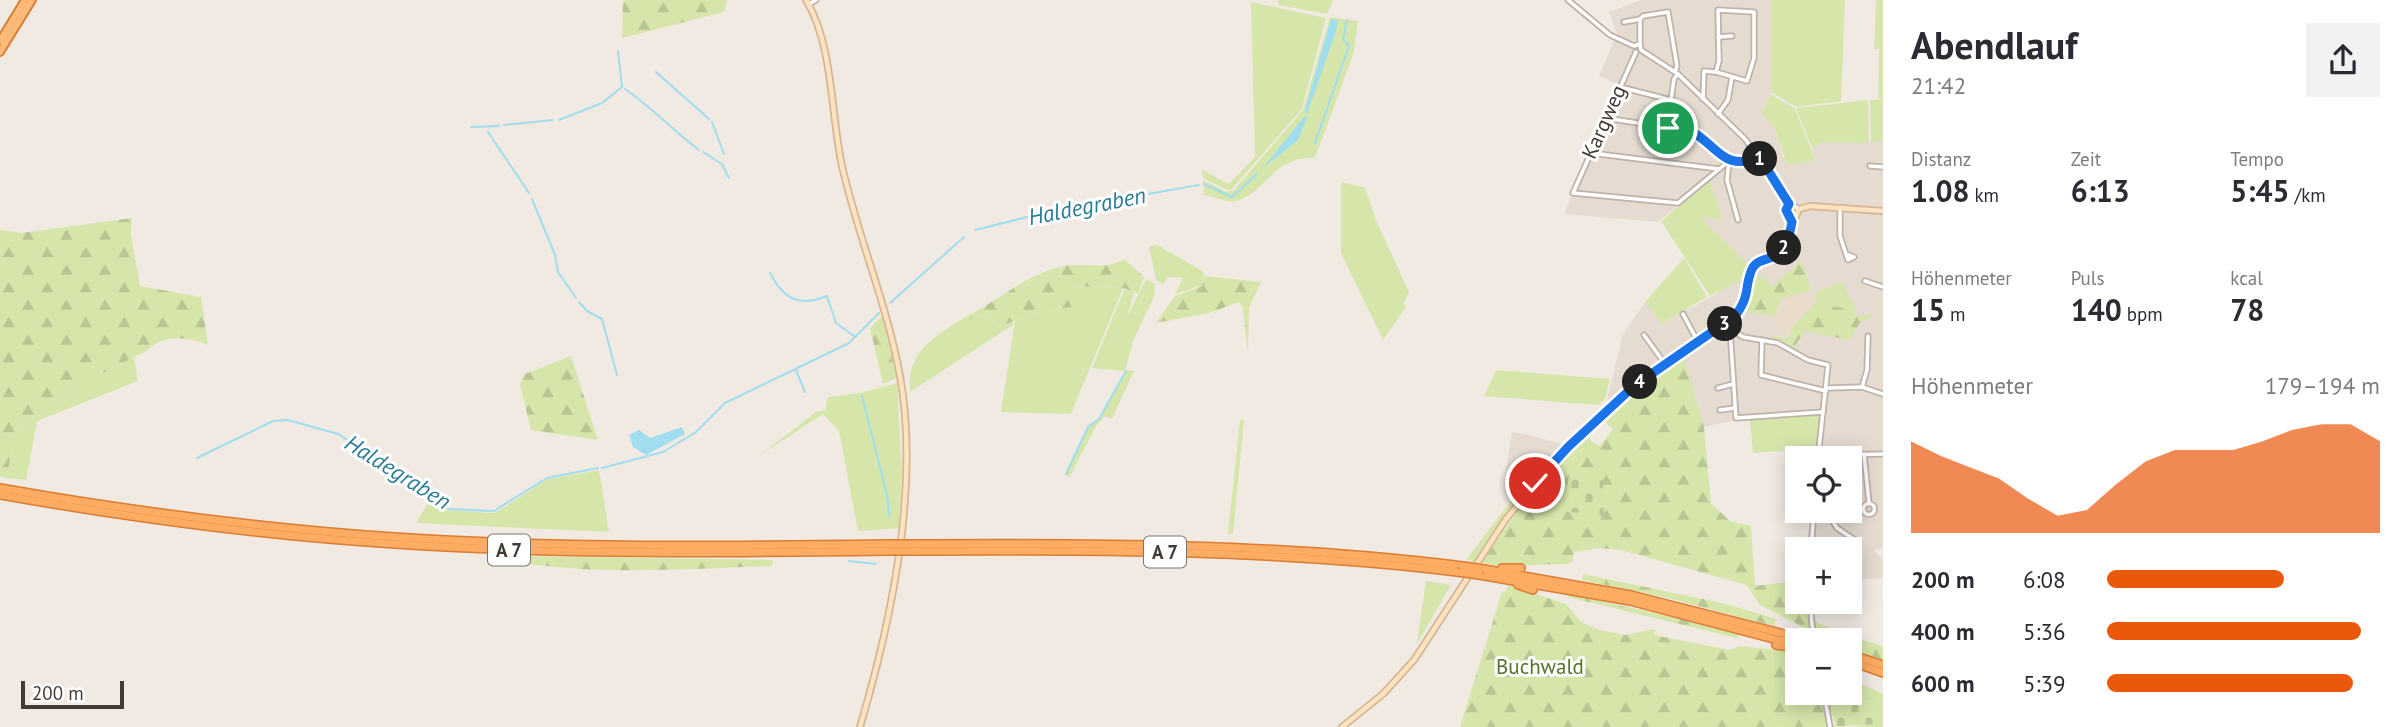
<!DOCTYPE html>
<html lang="de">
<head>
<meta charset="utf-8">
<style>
	body { margin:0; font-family:"PT Sans",sans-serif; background:#f2f2f3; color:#2b2b33; height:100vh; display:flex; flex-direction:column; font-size:26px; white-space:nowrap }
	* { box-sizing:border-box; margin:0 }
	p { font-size:23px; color:#7c7c81 }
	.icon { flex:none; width:38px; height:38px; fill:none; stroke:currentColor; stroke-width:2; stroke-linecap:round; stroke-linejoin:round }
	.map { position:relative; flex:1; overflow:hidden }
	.panel { display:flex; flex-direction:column; background:#fff; width:525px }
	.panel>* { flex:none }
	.controls { position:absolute; left:1785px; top:446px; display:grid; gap:14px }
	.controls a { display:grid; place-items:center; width:77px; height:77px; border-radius:0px; background:#fff; box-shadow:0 4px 18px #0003; font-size:35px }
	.scale { position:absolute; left:21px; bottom:18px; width:103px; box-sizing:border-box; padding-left:7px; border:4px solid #433a33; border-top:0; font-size:19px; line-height:24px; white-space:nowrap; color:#433a33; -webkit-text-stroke:5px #fff; paint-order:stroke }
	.pin { position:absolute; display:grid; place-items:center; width:60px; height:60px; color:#fff; margin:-30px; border:4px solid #fff; border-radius:50%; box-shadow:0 2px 7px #0007 }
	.km { position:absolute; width:35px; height:35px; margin:-18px; border-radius:50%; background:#222; color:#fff; font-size:19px; line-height:35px; text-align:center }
	.round { display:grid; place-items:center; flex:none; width:74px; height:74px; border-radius:0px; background:#f2f2f3 }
	.overview { display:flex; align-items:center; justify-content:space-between; height:119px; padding:0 28px }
	h1 { font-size:38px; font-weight:700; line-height:52px }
	.metrics { display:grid; grid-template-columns:repeat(3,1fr); gap:10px; height:119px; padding:7px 28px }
	.metrics div { display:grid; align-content:center }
	.metrics b { font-size:30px; font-weight:700 }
	.metrics small { font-size:19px; font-weight:400 }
	.metrics p { font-size:19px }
	.chart { height:196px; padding:14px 28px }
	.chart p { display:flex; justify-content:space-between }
	.chart svg { width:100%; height:126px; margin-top:7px; fill:#ea580c; opacity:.7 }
	ul { padding:0 28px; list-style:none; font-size:23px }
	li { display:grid; grid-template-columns:112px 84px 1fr; align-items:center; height:52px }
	li i { height:18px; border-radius:9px; background:#ea580c }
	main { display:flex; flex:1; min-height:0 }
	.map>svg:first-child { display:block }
</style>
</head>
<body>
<main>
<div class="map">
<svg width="1883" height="727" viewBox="0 0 1883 727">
	<defs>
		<pattern id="forest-firs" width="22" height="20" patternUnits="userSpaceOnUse" patternTransform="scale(1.75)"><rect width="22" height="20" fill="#d6e6ab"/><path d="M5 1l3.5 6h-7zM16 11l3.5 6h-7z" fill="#b9c694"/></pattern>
		<pattern id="cemetery-stones" width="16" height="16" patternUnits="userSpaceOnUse" patternTransform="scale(1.75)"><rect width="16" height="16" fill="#d6e6ab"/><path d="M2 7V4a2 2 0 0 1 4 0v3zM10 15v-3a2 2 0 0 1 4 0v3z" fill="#b9c694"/></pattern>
	</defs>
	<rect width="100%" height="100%" fill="#f1eae3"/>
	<g fill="#e5dbd1">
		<path d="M1641,0h130v94l-10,19 12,12 10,32 33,4 -4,-13 11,-6 60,-1v408l-9,1 9,9v19l-33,3v-31l-44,-1 6,-38h38v-53h-34l5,-45 -84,7 -33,7 -21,-71 -69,52 -7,-8 16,-66 22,-32 17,22 56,-31 -21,-77 24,4 -12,-40 -51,42 -94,-8 55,-129 -20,-9 18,-42 -8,-22z"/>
		<path d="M1512,432l13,2 40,11 -27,30 -32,-5z"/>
	</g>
	<path fill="#eadccd" d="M1804,290l13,12 -22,22 -8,15 -16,-4 8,-36z"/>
	<g fill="#d6e6ab">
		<path d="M1279,0h54l-6,14 -49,-9z"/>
		<path d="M1771,0h74l-4,101 -45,6 -25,-15z"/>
		<path d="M1876,0h7v98h-5l1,-49h-5z"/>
		<path d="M1251,2l75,16 -24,91 -72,82 -27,-13 -1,-8 27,14 26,-27z"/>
		<path d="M1330,17l28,4 -5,34 -38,103c-41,-3 -51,37 -79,43 -11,2 -21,-5 -32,-6l-1,-15 24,12 6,-1 70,-81z"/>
		<path d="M1771,94l24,15 21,52 -29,3 -14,-39 -12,-11z"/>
		<path d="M1883,99v42l-12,1 -1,-42z"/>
		<path d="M1868,100l1,43 -46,-1 -11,6 -16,-40z"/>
		<path d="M1710,179l12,41 -23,-3 45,43 5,10 -1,6 -38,20 -49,-75z"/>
		<path d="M1341,182l24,6 11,32 33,72 -5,11 2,4 -23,33 -42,-87z"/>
		<path d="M1157,245l47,27 -2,13 -27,9 8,-16 -15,-1 -5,7 -7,-4 -7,-34z"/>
		<path d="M1684,258l23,39 -45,27 -17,-22z"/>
		<path d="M1146,279l9,5 -1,13 -21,44 -8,30 -33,-3 32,-78 10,2 -7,25z"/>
		<path d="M1842,282l15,30 -24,-5 -18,-14z"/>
		<path d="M1070,286l53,2 -52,126 -70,-2 14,-91 18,-7 39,-7z"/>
		<path d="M988,314l8,14 17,-6v3l-103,67c-4,-42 26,-56 57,-76l3,4z"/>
		<path d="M134,357l4,24 -101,40 -11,59 -20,-2 11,-49 69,-47z"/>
		<path d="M1127,370l7,1 -22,48 -7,-3 -9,10 -27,52 -3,-3 22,-47 11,-9z"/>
		<path d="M1496,370l114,9 -5,20 -6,6 -115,-9z"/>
		<path d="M897,383l5,89 -3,56 -41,3 -19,-100 -16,-17 -64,42 57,-44 9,-2 3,-13 32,-4z"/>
		<path d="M1822,413l-5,35 -64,5 -3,-33z"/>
		<path d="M1240,420h4l-11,114h-5z"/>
		<path d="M599,470l10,62 -193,-9 16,-26 14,13 49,3 53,-34z"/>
		<path d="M1525,474l13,3 -64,84 -8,-1 56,-74z"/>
		<path d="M1426,581l25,4 -34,59z"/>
		<path d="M1850,679l33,15v33h-29l24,-4 -51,-21 -1,-9h24z"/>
	</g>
	<g fill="url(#forest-firs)">
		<path d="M623,0h104l-3,12 -102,26z"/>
		<path d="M132,218l-1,17 9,51 61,11 7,48c-21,-9 -45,-11 -62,6l-60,31 -69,47 -11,49 -6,-2v-246l21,3z"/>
		<path d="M1124,259l20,18 -6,17 -15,-6 -52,-2 1,21 -39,7 -37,14 -8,-14 -19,6 -2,-4c32,-16 61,-43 97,-50 21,-4 41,5 60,-7z"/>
		<path d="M1802,261l9,29 -31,9 -5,17 -33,-4 9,-15 4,-18 10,-2 6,10z"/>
		<path d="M1204,276l57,6 -12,26 -1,47 -5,-47 -4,-6 -30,11 -53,10 19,-27 27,-10z"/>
		<path d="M1815,293l17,14 15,1 12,8 12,-2v4l-10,3 -12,19 -44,-9 -11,16 -21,-9 -2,-3 16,4 8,-15 22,-22z"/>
		<path d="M882,316l15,62 -14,6 -13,-56z"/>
		<path d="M1683,355l21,72 7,76 19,18 21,5 4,60 32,-4 10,2v18h11l2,18 73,27v13l-33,-12v-8h-21l-69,-35 -13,-20 -126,-35 -20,-2 -27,4 -2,10 -5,2 -67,2 -19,-3 49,-69 51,-56 7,-6 3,9 9,5 13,-17 -11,-10z"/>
		<path d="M571,356l27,84 -67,-10 -11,-45 5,-11z"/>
		<path d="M506,556l267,4 -1,6c-84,3 -184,10 -266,-6z"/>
		<path d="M1583,574l139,29 55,16 -3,7 -110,-29 -82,-17z"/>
		<path d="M1509,585l57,19 15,18 19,8 25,5 30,-6 -1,6 75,15 11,-4 57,6v41h25l6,34h-368l42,-135h3z"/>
		<path d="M1569,594l170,38 -2,6 -169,-41z"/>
	</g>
	<g fill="url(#cemetery-stones)">
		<path d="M1569,477l24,5 1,-3 9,1 1,36 -42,-5z"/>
		<path d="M1875,698l3,26 -47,3 5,-3 -9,-22z"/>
	</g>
	<g fill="#9fddef">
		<path d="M1331,19l7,2 -2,10 -29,83 -2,-4z"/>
		<path d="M1305,116l2,2 -9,22 -35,28z"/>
		<path d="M682,427l3,7 -39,21 -13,-8 -4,-12 10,-5 11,8z"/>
	</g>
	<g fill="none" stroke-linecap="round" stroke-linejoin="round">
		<g stroke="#9fddef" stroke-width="2">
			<path d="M656,72l53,47"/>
			<path d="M625,89c28,19 47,41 74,61"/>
			<path d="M559,120l43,-17 20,-16 -4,-36"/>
			<path d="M712,122l12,32"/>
			<path d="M504,125l49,-5"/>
			<path d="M471,127l28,-1"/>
			<path d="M488,132l41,61"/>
			<path d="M1315,143l34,-97 -6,-7 4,-19"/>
			<path d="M703,152l19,12 7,14"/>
			<path d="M1204,184l28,13 25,-23"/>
			<path d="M532,199l23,56 3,17 18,26"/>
			<path d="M975,230l81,-20 143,-25"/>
			<path d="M770,273c14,27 30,34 57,23l9,27 18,13"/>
			<path d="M579,302l8,9 15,8 15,56"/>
			<path d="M890,303l74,-66"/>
			<path d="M796,370l9,22"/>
			<path d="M862,396l26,103 1,17"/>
			<path d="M197,458l76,-37 15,-1 50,14 93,60 17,15 46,2 53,-33 51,-10"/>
			<path d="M602,468l61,-16 33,-20 29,-29 124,-60 30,-30"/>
			<path d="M1066,474l22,-47 11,-8 27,-48"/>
			<path d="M849,561l27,3"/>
		</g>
		<g stroke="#bfb3a9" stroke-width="6">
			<path id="pedestrian" d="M1789,204l-3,6 6,12"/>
		</g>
		<g stroke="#bfb3a9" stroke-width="7">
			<g id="minor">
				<path d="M1718,10l36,2v46l-7,23 -31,-9 3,-11z"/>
				<path d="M1624,22l16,-3"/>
				<path d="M1718,37l14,-1"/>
				<path d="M1640,44v-25l3,-3 25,-4 9,54 -2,6"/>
				<path d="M1636,52l-63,141 105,10 51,-42 32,-2"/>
				<path d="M1678,74l-4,5 -3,21c17,23 32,47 58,61l-2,19 11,40"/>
				<path d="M1620,87l51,13"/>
				<path d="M1703,99l1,-28 11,1"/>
				<path d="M1718,114l10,-14 4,-23"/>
				<path d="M1606,118l88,14"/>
				<path d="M1591,153l128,16"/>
				<path d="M1870,166l13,1"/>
				<path d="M1840,210v26l8,24 6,-3 -8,-3"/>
				<path d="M1865,281l18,6"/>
				<path d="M1683,314l15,28"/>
				<path d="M1725,325l18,12 35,6 30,17 20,5 -10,93"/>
				<path d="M1730,330l6,88 87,-6"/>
				<path d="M1644,335l21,29"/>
				<path d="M1762,340l-1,35 65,16"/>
				<path d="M1862,387l5,-17 1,-34"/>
				<path d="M1718,388l15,-4"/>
				<path d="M1828,388l34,-1 21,7"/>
				<path d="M1720,410l15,-2"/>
				<path d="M1818,448l23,7 42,-1"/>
				<path d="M1864,454l5,49"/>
				<circle cx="1869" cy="509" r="5.5"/>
				<path d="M1826,511l11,17 18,12"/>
				<path d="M1811,550l3,-39"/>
				<path d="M1810,602l2,22"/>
				<path d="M1824,693l6,34"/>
			</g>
		</g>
		<g stroke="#bfb3a9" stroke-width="7">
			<g id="tertiary">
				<path d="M1568,0l42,35 24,11 6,-2 1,6 37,24 68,66 40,61 13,8"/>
				<path d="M809,4l7,-4"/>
			</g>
		</g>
		<g stroke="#d4b795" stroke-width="8">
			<g id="secondary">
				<path d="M806,0c27,43 25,116 36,166 16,71 45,138 58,210 20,111 -8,243 -40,351"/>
				<path d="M1342,727l41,-33 31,-34 92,-141 60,-71 68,-62 101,-70 10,-15 10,-35 27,-15 17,-42 11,-3 73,5"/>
			</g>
		</g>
		<g stroke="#db7d33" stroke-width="10">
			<g id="trunk">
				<path d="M0,41l25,-41"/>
				<path d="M0,52l32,-52"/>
			</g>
		</g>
		<g stroke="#db7d33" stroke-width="10">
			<g id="motorway">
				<path d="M0,488c131,23 262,40 395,49 164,11 329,9 493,7"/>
				<path d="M0,495c131,23 262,41 395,49 164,11 329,9 493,7"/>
				<path d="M915,544c183,-1 366,-1 548,22"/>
				<path d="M915,551c181,-1 362,-1 542,21"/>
				<path d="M1502,568h19"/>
				<path d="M1484,569l147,26 177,45"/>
				<path d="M1479,575l151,26 167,44"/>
				<path d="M1518,585l15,5"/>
				<path d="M1806,633l13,7"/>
				<path d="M1776,645l20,3"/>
				<path d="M1850,654l33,11"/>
				<path d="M1850,661l33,12"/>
			</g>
		</g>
		<use href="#pedestrian" stroke="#fff" stroke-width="2.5"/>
		<use href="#minor" stroke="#fff" stroke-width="3.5"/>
		<use href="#tertiary" stroke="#fff" stroke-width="3.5"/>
		<use href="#secondary" stroke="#fee3c0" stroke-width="4.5"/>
		<use href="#trunk" stroke="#fcba7a" stroke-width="6"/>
		<use href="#motorway" stroke="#fcac63" stroke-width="7"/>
		<g stroke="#bfb3a9" stroke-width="7" stroke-linecap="butt">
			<path id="minor-bridge" d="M1812,624l3,16"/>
		</g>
		<g stroke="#db7d33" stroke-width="10" stroke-linecap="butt">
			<g id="motorway-bridge">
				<path d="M888,544h27"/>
				<path d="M888,551h27"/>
				<path d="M1463,566l21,3"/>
				<path d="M1457,572l22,3"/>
			</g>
		</g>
		<use href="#minor-bridge" stroke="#fff" stroke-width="3.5"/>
		<use href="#motorway-bridge" stroke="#fcac63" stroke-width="7"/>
	</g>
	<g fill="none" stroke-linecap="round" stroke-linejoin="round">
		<g stroke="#fff" stroke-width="14">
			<path id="route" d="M1535,483l33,-36 66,-61 101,-70c16,-21 9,-29 17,-47 5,-11 20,-9 28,-16 8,-7 10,-22 12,-31l-6,-12 3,-6 -28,-45c-38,9 -38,-6 -65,-25 -7,-5 -20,-5 -28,-6"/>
		</g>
		<use href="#route" stroke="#1a73e8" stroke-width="9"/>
	</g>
	<g text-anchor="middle" stroke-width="6" stroke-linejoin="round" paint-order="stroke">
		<g fill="#fff" stroke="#7b7570" stroke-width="2">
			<rect x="488" y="534.5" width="42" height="31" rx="5"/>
			<rect x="1144" y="536.5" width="42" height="31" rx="5"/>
		</g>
		<g font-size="19" font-weight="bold" fill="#433a33">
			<text x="509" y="557">A 7</text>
			<text x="1165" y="559">A 7</text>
		</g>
		<g font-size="21" fill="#433a33" stroke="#fff">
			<text transform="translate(1604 122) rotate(-66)" y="7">Kargweg</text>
		</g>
		<g font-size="21" fill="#537328" stroke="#fff">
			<text x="1540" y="674">Buchwald</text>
		</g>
		<g font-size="23" font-style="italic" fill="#2a7c95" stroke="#fff">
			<text transform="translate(1087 206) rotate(-11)" y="8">Haldegraben</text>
			<text transform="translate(398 472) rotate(32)" y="8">Haldegraben</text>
		</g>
	</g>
</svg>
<div class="controls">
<a><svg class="icon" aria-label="locate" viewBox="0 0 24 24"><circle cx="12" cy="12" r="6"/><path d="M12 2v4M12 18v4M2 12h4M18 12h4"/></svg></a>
<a>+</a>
<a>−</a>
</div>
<div class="scale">200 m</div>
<div class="pin" style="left:1668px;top:128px;background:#1e9e55"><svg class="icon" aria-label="arrive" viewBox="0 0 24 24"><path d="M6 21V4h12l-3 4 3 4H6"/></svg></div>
<div class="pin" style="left:1535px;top:483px;background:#d93025"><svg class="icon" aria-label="check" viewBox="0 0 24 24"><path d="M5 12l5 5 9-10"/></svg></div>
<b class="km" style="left:1760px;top:159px">1</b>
<b class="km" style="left:1784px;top:248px">2</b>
<b class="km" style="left:1725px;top:324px">3</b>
<b class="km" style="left:1640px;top:382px">4</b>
</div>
<section class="panel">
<div class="overview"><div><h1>Abendlauf</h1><p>21:42</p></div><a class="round"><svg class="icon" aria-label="share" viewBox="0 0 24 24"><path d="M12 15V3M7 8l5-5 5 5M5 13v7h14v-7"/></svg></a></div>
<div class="metrics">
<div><p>Distanz</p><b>1.08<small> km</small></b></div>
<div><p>Zeit</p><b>6:13</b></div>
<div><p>Tempo</p><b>5:45<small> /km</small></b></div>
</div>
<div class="metrics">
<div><p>Höhenmeter</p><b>15<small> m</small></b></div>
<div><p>Puls</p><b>140<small> bpm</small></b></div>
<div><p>kcal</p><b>78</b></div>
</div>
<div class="chart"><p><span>Höhenmeter</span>179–194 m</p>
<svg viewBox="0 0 160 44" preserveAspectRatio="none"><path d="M0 44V12L10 17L20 21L30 25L40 32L50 38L60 36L70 27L80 19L90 15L100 15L110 15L120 12L130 8L140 6L150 6L160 12V44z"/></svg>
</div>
<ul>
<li><b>200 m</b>6:08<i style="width:65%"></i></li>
<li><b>400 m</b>5:36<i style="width:93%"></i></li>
<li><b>600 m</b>5:39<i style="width:90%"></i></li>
</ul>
</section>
</main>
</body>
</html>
